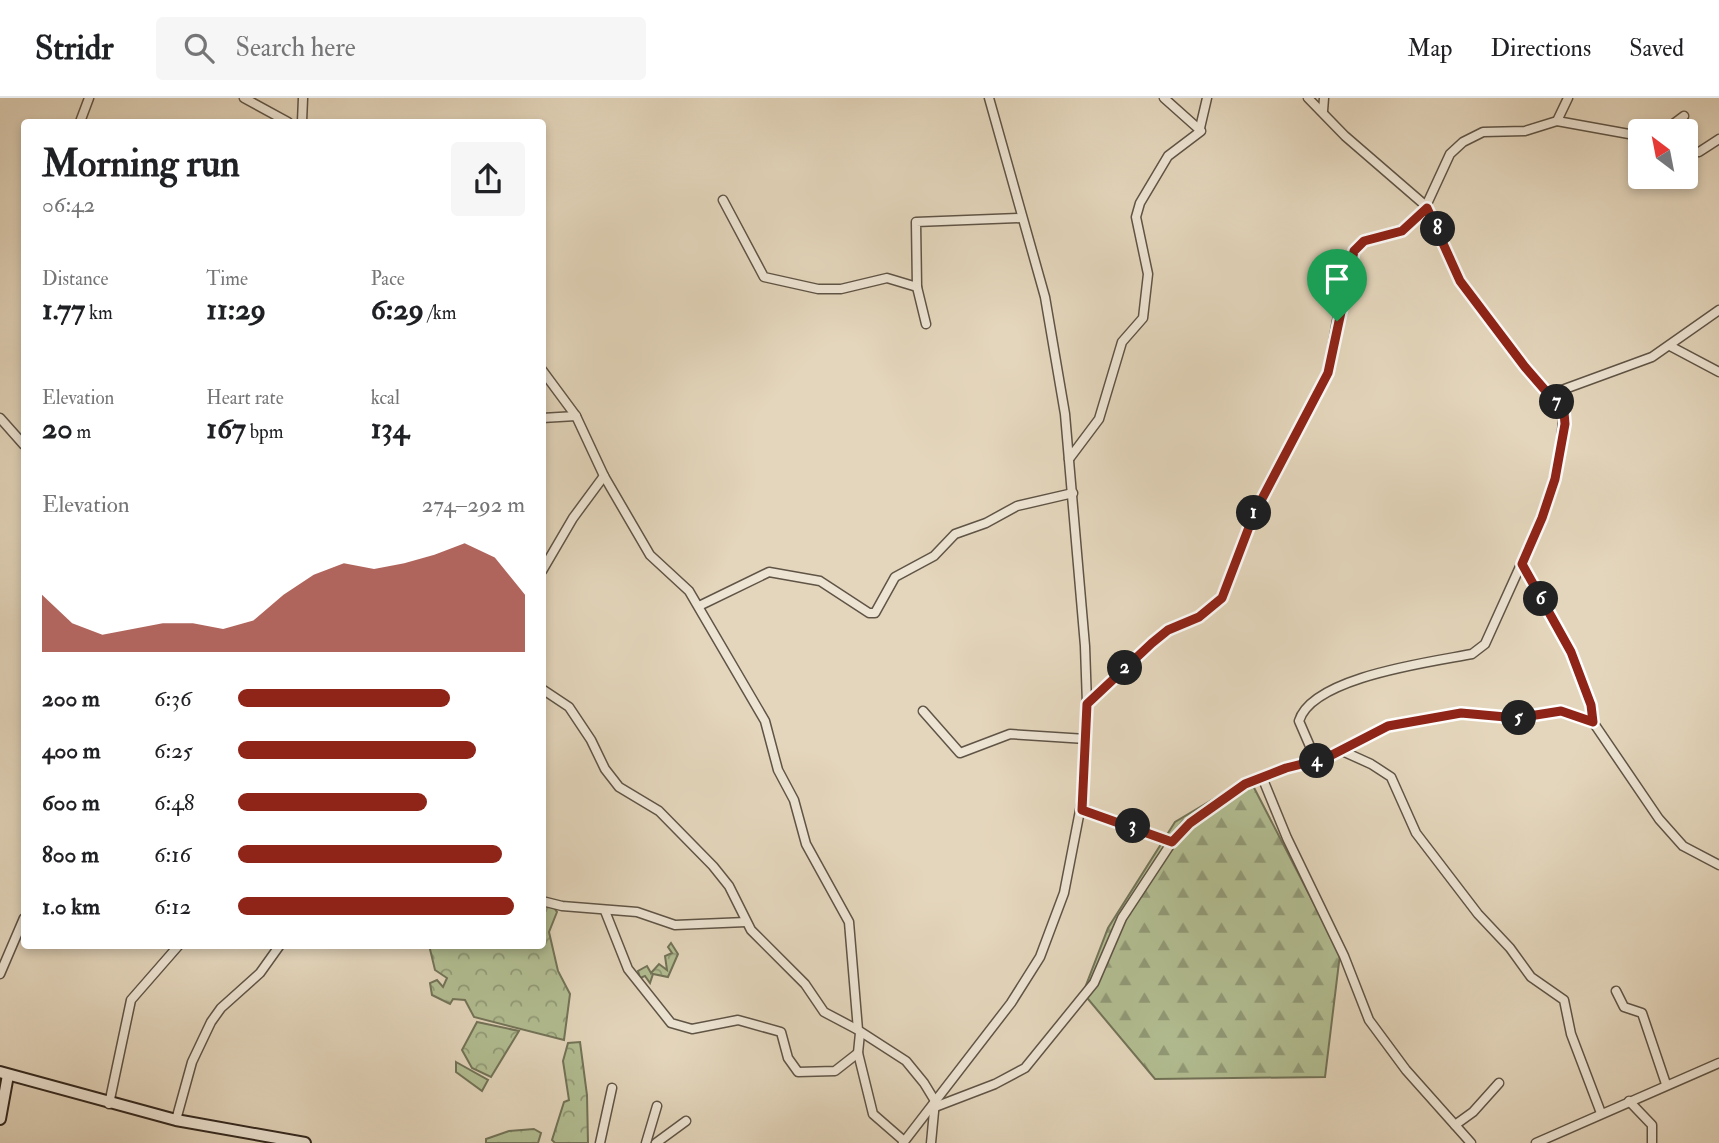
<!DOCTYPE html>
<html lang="en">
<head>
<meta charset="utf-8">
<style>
	body { margin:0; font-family:"IM FELL Double Pica",serif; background:#f6f6f6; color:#202124; height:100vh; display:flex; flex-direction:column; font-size:26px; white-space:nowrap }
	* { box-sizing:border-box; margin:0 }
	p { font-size:23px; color:#757577 }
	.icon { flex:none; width:38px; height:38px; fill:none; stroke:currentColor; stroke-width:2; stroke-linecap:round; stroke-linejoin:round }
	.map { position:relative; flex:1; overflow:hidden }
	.sheet { position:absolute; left:21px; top:21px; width:525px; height:830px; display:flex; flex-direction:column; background:#fff; border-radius:7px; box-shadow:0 4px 10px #0003 }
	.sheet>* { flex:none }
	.needle { width:46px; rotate:328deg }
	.buttons { position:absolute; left:1628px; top:21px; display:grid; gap:14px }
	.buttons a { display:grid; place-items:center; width:70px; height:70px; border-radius:7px; background:#fff; box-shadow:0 4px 10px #0003; font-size:35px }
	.pin { position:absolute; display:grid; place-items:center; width:60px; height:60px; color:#fff; margin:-72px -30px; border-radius:50% 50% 50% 0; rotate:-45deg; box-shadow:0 0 7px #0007 }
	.pin .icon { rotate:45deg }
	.km { position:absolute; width:35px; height:35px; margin:-18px; border-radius:50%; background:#222; color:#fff; font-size:19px; line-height:35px; text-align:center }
	.round { display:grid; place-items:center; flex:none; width:74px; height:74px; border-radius:7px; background:#f6f6f6 }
	.headline { display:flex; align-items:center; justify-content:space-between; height:119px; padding:0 21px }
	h1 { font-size:38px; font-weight:700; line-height:52px }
	.stats { display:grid; grid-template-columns:repeat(3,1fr); gap:10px; height:119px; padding:7px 21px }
	.stats div { display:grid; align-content:center }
	.stats b { font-size:30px; font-weight:700 }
	.stats small { font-size:19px; font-weight:400 }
	.stats p { font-size:19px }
	.chart { height:196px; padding:14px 21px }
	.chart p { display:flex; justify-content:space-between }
	.chart svg { width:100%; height:126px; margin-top:7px; fill:#8f2418; opacity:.7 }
	ul { padding:0 21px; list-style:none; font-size:23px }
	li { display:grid; grid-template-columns:112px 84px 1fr; align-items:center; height:52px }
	li i { height:18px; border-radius:9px; background:#8f2418 }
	header { display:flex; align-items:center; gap:42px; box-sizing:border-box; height:98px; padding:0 35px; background:#fff; border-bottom:2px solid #e0e0e0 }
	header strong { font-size:33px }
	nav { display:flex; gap:38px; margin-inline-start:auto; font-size:24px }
	.search { width:490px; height:63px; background:#f6f6f6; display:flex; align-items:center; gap:18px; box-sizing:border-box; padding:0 24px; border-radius:7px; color:#757577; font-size:26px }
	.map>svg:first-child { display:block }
</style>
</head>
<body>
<header>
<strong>Stridr</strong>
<div class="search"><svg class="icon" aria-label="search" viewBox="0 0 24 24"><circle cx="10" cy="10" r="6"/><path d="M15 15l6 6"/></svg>Search here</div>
<nav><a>Map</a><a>Directions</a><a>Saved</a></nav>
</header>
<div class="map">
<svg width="1719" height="1045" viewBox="0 0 1719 1045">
	<defs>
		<pattern id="forest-firs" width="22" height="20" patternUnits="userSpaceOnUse" patternTransform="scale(1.75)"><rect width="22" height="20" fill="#b2be92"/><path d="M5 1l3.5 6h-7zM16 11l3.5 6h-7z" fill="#919a77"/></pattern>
		<pattern id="park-crowns" width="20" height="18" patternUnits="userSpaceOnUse" patternTransform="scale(1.75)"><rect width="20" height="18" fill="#b2be92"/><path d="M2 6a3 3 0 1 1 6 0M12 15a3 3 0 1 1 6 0" fill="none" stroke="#919a77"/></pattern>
	</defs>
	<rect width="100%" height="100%" fill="#e4d6bc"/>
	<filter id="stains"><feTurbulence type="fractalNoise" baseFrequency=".00286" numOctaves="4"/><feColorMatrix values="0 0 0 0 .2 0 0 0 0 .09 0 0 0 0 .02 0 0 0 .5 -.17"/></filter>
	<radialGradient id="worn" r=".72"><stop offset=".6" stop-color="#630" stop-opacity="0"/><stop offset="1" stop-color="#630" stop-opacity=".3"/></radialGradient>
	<path fill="url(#forest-firs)" stroke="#727358" stroke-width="2" d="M1249,680l91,176 -15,123 -170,2 -72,-86 25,-65 67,-106z"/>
	<g fill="url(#park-crowns)" stroke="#727358" stroke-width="2">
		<path d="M543,806l9,1 5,7 -8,20 9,39 12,23 -6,46 -90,-23 -9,-17 -12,-1 -3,5 -18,-9 -2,-12 7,-3 6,7 4,-9 -12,-8 -6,-25h113z"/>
		<path d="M671,845l7,11 -10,23 -15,-3 -3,9 -5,-7 -5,2 -2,-7 9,-5 4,7 8,-9 8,6 -2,-14 7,-3 -4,-6z"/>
		<path d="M477,924l42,9 -28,46 -19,-9 -10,-18z"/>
		<path d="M580,944l7,53 1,48h-33l-3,-3 12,-38 5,-2 -6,-39 5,-18z"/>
		<path d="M456,964l32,18 -6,11 -26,-19z"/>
		<path d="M534,1031l7,4 -3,10h-52v-4l23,-8z"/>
	</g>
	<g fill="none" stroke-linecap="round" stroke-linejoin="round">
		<g stroke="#5f5446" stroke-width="11">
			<g id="street">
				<path d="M244,0l44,24"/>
				<path d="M1308,0l37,38 81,70 34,75 65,86 39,45 -5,50 -17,56 -57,126 -13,10c-41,8 -160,23 -173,67l13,30 1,11"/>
				<path d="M1323,13l1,-13"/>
				<path d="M1557,23l83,15"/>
				<path d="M80,24l9,-24"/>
				<path d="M302,24l1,-24"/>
				<path d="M1200,30l7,-30"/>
				<path d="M1664,33l20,-15"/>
				<path d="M1685,55l14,-1 20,-13"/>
				<path d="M723,102l41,77 54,12h23l46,-11 30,9"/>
				<path d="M1426,108l24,-52 13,-12 20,-10 42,-1 32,-10 11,-23"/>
				<path d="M926,226l-9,-37 -1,-65 105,-4"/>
				<path d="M1670,248l49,26"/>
				<path d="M542,272l34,46 28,60 46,79 39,36 76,130 13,49 16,30 12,44 43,78 9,108 48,31 18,22 11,18 -4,42"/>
				<path d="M1551,296l101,-37 67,-47"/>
				<path d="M0,320l24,27"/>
				<path d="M542,320l34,-2"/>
				<path d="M1069,361l30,-40 23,-77 21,-24 5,-44 -12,-57 4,-14 28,-47 33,-25 -37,-33"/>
				<path d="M1522,466l49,88 20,53 2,17 66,97 24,27 36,19"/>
				<path d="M542,473l31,-53 31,-42"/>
				<path d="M699,508l70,-34 51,9 49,32h6l20,-36 39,-21 21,-22 31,-11 31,-17 56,-13"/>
				<path d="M542,591l27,18 22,33 14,29 14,18 40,24 54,55 16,20 22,44 54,54 19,28 34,18"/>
				<path d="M1087,606l65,-61 16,-13 31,-13 22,-19 33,-84 74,-141 9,-52 17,-70 11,-10 37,-10 25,-23"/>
				<path d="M923,613l37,42 50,-19 76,5"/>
				<path d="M1340,652l31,14 20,13 25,56 62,81 32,34 21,29 33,23 7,34 30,79"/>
				<path d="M1262,679l25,61 57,118 25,64 37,50 65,73"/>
				<path d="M1082,712l90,32 18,-19 55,-39 41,-16 40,-10 62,-32 73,-13 56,5 44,-7 32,11"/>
				<path d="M542,803l20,5 75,6 38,13 71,-3"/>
				<path d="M605,813l23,58 43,54 21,6 46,-9 43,12 7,26 10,14 37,-1 23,-18"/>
				<path d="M0,876l24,-56"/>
				<path d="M1616,893l8,16 18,6 24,71"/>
				<path d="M860,935l-2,20 15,61 31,27"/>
				<path d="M1629,1003l23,24v18"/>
				<path d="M109,1006l22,-104 48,-55"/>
				<path d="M935,1009l60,-23 30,-16 69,-85 28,-65 50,-76"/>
				<path d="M176,1022l16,-58 19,-40 10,-14 39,-35 20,-28"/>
				<path d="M1455,1027l18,-13 26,-29"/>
				<path d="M600,1045l12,-55"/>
				<path d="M646,1045l11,-37"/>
				<path d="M656,1045l30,-22"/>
				<path d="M903,1045l108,-140 29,-46 24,-64 19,-98 4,-91 -2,-58 -20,-232 -20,-117 -56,-199"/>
				<path d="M1536,1045l183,-80"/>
			</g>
		</g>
		<g stroke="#33281f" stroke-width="14">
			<g id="secondary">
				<path d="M0,974l176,48 129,23"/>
				<path d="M0,1021l8,-44"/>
			</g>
		</g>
		<use href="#street" stroke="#ede4d3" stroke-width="8"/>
		<use href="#secondary" stroke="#ede4d3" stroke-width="10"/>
	</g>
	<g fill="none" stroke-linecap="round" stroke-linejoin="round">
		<g stroke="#fff" stroke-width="14">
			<path id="route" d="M1427,110l33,73 65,86 39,45 1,12 -10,55 -13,39 -20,46 49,88 20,53 2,17 -32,-11 -44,7 -56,-5 -73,13 -62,32 -40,10 -41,16 -55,39 -18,19 -90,-32 5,-106 65,-61 16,-13 31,-13 23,-19 32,-84 74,-141 26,-122 10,-10 38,-10z"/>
		</g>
		<use href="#route" stroke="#8f2418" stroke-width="9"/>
	</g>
	<rect width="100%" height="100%" filter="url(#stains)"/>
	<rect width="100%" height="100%" fill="url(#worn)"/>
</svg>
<div class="buttons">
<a><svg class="needle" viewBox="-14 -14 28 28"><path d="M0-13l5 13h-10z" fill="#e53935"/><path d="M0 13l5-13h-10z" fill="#757577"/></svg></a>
</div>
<div class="pin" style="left:1337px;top:223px;background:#1e9e55"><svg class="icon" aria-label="arrive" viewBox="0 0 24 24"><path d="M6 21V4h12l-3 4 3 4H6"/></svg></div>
<b class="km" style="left:1254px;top:415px">1</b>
<b class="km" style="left:1125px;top:570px">2</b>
<b class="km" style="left:1133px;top:728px">3</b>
<b class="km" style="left:1317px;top:663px">4</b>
<b class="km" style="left:1519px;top:620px">5</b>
<b class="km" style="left:1541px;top:501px">6</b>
<b class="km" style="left:1557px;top:304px">7</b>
<b class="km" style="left:1438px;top:131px">8</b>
<section class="sheet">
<div class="headline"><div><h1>Morning run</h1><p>06:42</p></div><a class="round"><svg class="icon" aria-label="share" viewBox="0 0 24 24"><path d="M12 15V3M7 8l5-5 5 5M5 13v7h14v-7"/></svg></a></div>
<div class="stats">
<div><p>Distance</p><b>1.77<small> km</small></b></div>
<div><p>Time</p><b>11:29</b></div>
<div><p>Pace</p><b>6:29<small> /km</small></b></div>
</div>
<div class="stats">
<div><p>Elevation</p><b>20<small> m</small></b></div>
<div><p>Heart rate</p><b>167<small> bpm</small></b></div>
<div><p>kcal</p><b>134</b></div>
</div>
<div class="chart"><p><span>Elevation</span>274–292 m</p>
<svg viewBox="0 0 160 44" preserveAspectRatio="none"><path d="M0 44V24L10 34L20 38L30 36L40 34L50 34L60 36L70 33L80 24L90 17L100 13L110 15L120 13L130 10L140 6L150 11L160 24V44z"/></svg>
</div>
<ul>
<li><b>200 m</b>6:36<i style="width:74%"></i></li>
<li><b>400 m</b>6:25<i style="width:83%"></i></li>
<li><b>600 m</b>6:48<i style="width:66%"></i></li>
<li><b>800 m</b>6:16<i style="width:92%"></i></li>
<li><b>1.0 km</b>6:12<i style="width:96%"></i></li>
</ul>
</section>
</div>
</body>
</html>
